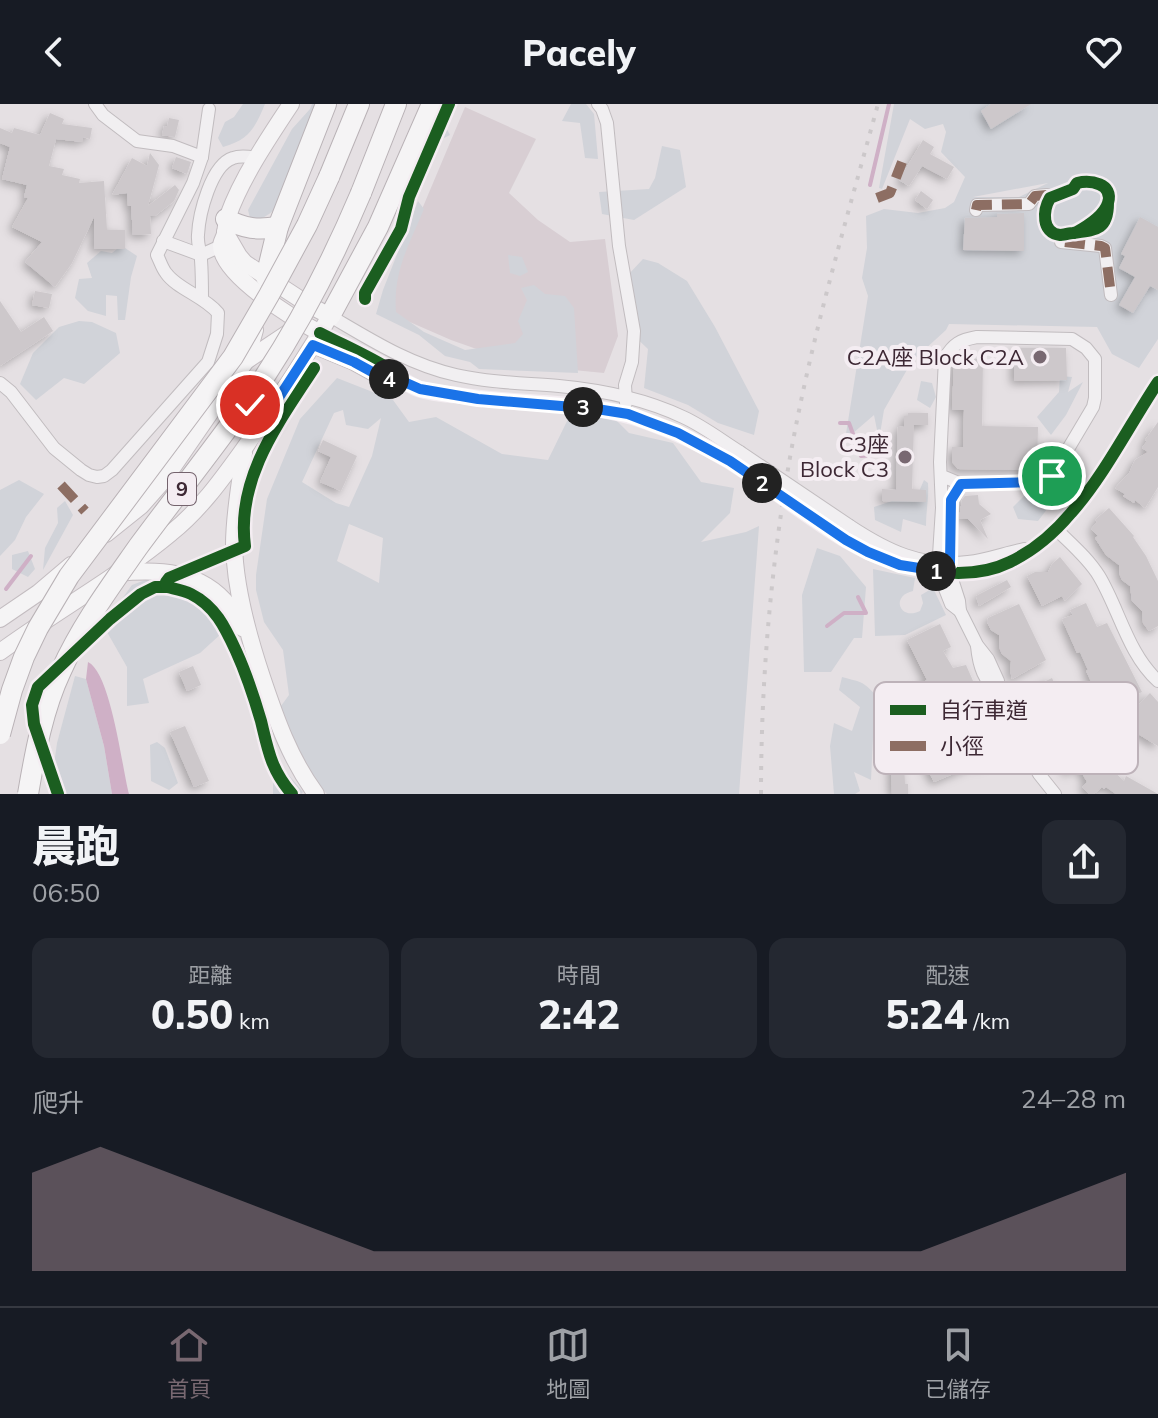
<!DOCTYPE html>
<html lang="zh-TW">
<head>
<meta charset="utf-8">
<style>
	body { margin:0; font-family:Mulish,"Noto Sans TC",sans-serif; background:#242831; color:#f1f3f6; height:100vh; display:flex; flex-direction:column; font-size:30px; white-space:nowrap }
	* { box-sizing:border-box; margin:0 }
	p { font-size:26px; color:#9ea1a6 }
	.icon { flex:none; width:44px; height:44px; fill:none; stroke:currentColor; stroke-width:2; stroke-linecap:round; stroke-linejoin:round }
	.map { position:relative; height:690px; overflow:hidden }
	.details { display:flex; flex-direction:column; background:#171b24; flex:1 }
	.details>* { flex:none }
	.pin { position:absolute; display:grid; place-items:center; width:68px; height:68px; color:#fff; margin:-34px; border:4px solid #fff; border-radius:50%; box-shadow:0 2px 8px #0007 }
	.km { position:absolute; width:40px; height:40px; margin:-20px; border-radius:50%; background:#222; color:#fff; font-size:22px; line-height:40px; text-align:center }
	.round { display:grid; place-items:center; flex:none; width:84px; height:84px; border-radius:16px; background:#242831 }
	.head { display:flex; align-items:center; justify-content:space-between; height:136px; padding:0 32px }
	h1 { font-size:44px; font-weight:800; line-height:60px }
	.metrics { display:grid; grid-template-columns:repeat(3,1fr); gap:12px; height:136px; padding:8px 32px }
	.metrics div { display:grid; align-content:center; border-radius:16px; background:#242831; text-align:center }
	.metrics b { font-size:40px; font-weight:800 }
	.metrics small { font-size:22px; font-weight:400 }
	.metrics p { font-size:22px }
	.chart { height:224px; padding:16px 32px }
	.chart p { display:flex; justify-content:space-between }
	.chart svg { width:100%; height:144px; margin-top:8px; fill:#786871; opacity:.7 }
	header { display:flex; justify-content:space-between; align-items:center; height:104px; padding:0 32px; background:#171b24; font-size:36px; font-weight:800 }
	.tabs { display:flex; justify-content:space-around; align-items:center; height:112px; border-top:2px solid #363941; background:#171b24; font-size:22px; color:#9ea1a6 }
	.tabs a { display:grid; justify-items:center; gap:4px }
	.tabs .current { color:#786871 }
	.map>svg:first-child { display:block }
</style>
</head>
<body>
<header><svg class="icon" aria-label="back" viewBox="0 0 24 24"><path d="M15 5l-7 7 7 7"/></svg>Pacely<svg class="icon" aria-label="heart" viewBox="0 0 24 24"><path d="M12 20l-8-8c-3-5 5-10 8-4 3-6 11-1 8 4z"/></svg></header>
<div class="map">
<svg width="1158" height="690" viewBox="0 0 1158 690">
	<defs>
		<filter id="shadow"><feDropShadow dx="-3.5" dy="3.5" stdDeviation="4" flood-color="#0004"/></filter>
	</defs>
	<rect width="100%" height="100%" fill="#e5e0e3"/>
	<path fill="#d8ced3" d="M465,3l71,32 -27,54 29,27 32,22 35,-3 13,97 -14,37 -82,-8 -71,-25 -71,-31z"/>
	<g fill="#d1d3d9" fill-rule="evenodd">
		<path d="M243,0h22c-10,24 -16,36 -42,43l-5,-9 7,-16 9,-5z"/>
		<path d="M312,0h7l-46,107c-8,6 -13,10 -23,7l-2,-8 44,-81 18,-20z"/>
		<path d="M571,0h15l8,10 4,45 -13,-1 -5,-35 -18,-2z"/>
		<path d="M894,0h264v235l-19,29 -27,-14 -15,-27 -148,-3 -3,6 -34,31 -28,49 -5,30 -5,-25 -29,25 23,-144 -6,-18 5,-30 -1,-32 18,-7 34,4 27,-5 9,-6 11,-25 -24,-25 5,-20 -3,-8 -18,5 -15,-10 -28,70 -3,-1zM1048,79l-29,14h-46z"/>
		<path d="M439,10l11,21 -24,12 -9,-12z"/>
		<path d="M662,42l18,4 6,37 -52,33 -32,-6 -3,-22 50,-3 6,-11z"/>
		<path d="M418,97l6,8c-15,36 -31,62 -28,103l28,20 41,18 50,-7 8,-9 -5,-13 9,-21 -6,-12 13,-3 11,9 20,2 9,12 4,65 -99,-4 -9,-7 -25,-6 -26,-21 -43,-21 7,-24z"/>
		<path d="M125,144l12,8 -6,21 -6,43h-7l-1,-24 -11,-1v21l-18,-5 -13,-13 4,-19 13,-1 -5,-15 14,-12 11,2 5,-4z"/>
		<path d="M508,151l14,2 6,15 -8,4 -10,-3z"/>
		<path d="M643,155l15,4 29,18 28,46 44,84 -5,24 -36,-12 -30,-18 -44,-17 4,-39 -21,-20 2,-55z"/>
		<path d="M79,217l13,1 24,11 4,20 -36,31 -20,-6 -28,22 -16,-16 13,-31 26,-26z"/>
		<path d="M1060,272l12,1 -4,15 15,-10 -17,33 -15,20 -14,-18 22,-25z"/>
		<path d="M337,274l56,22 16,22 27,-5 66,37 46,6 22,-45 12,-4 34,9 13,13 44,10 28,39 33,6 -4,25 -29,29 45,-10 13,-6 -20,268h-412l-11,-11 -38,-73 11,-15 -6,-45 -19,-28 -8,-32v-15l11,-76 33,-80zM343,306l3,15 22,4 13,-11 -9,38 -23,51 -13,-4 -34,-21 32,-69zM349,420l34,14 -4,45 -42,-22z"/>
		<path d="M921,277l11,2 4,14 -6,11 -13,-8z"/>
		<path d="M19,376l25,14 -18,23 -11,23 -15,16v-66z"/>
		<path d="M924,376l4,3c1,16 -2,27 -2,43l-23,-7 -2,13 -26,-12 -1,-13 30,-10 13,-1z"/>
		<path d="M1031,385l12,4 8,11 -13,17 -20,-2 -5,-12z"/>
		<path d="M65,397l8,14 -30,55 2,-22 13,-25 -1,-15z"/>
		<path d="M817,444l23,8 26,31 -4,51h-8l-23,34h-27l-2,-77z"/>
		<path d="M28,447l7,18 -7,8 -16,-8v-14z"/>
		<path d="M873,465l42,9 -2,13c-23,5 -13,30 7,20l3,-8 -2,-8 12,-7 13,27 -41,20 -30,1z"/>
		<path d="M156,472l16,18 24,-9 7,26 19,22 -22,20 -57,26 6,24 -22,3v-39l-24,-42 29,-40z"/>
		<path d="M75,572l11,3 18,67 8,48h-62l7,-51z"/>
		<path d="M842,573c6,2 14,3 20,6 16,10 30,34 34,51l-23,4 -2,42 -17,-8 6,19 -5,3h-21l-4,-48 4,-23 18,8 8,-24 -21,-17z"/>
		<path d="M157,638l8,6 13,35 -9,7 -18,-9 -1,-36z"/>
		<path d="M287,669l16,19 -2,2h-28v-18z"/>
	</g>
	<path fill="#cfb0c6" d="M88,558c23,11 34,106 41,132h-17l-8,-48 -18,-67z"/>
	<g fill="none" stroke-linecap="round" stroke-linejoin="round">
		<g stroke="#cfb0c6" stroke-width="4">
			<path d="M870,81l19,-81"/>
			<path d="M840,319h9l12,33 13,-1"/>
			<path d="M6,485l25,-33"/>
			<path d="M827,522l17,-13h22l-8,-16"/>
		</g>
	</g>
	<g fill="#cdc8cb" filter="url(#shadow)">
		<path d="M991,0h40l-40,25 -10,-18z"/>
		<path d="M50,9l14,6 -2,5 30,4 -2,11 -7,-2v5l-27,-3 -7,27 15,3 -2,6 18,4 -1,4 25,-2 3,49h18v19h-31v-32l-22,46 -17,24 -30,-25 17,-20 -30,-15 16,-29 -4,-1 3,-12 -25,-6 8,-32 -10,-4v-15l12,5 2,-5 26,7z"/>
		<path d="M169,14l10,2 -4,17 -13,-2 2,-9 3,1z"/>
		<path d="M923,36l11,7 -4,7 24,13 -7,12 -25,-13 -13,20 -10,-6z"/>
		<path d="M150,49l9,12 -11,41 27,-21 4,5 -5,11 -19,15h-5l1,18 -18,1 -2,-29h-3l-1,-13 -15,2 20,-37 15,8z"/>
		<path d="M176,53l15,5 -4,12 -15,-6z"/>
		<path d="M921,87l12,9 -6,9 -12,-9z"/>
		<path d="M1024,109v38l-61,-1 2,-32 32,-1v-3z"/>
		<path d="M1140,113l18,10v63l-8,-4 -17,27 -14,-8 16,-28 -16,-9 6,-12 -4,-2z"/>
		<path d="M35,187l17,3 -3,14 -17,-3z"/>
		<path d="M0,197l21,31 23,-15 9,14 -53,35z"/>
		<path d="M1014,244h52l1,32 -53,1z"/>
		<path d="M956,254l27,1 -1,67 56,1 -1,43 -79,-1 -6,-7v-15h11l1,-37h-12l2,-49z"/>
		<path d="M908,309h20v12h-14l-2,64 14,1v12l-44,-1v-12l14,1 2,-64 6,1v-11h4z"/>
		<path d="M1158,318v65l-13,21 -10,-8 -1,3 -11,-7 2,-2 -10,-6 14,-15 6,-13 13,-8 -6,-4 5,-7 -2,-1z"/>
		<path d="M323,336l34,16 -16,35 -21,-9 11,-25 -13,-6z"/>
		<path d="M978,391l1,9 12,10 -11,6 8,19 -20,-20 -9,-1 3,-18 3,-4z"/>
		<path d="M1109,404l25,28 -1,1 13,19 12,25v45l-9,5 -6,-8 -1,-12 -10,-10 -2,-15 -8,-6 -3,-7v-8l-13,-10 -11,-17 3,-2 -7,-7 6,-7 -2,-2z"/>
		<path d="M1060,453l22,27 -17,17 -3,-5 -20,10 -15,-30 8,-4h13l4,-8z"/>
		<path d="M1007,476l4,7 -32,19 -3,-10z"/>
		<path d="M1086,499l11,24 10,-4 35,69 -34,16 -3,-7 -4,1 -15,-31 2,-1 -8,-18 -3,1 -15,-34 11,-4 -3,-5z"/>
		<path d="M1019,500l27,56 -34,19 -2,-9 1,-9 -9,-7 -3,-7v-12l-8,-5 -4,-8 1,-4z"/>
		<path d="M940,520l11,23 -8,4 10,17 13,-3 7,16 -6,3 4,9 -48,23 1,2 -9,6 -5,-11 -7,4 -1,8 -13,-31 14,-7 2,4 22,-11 -20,-40z"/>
		<path d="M193,562l8,19 -14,6 -8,-19z"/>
		<path d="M1052,574l31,67 5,-3 14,24 3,-3 19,18 2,-5 32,18h-42l-10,-7 -2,2 -2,-2 -8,7h-5l-7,-7 5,-5 -9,-16 -10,7 -7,-10 -3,-18 -7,3 -5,-8 -1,-11 -8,-8 -2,-13 -8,-5 -4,-7v-4z"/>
		<path d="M1150,589l8,9v44l-20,-12 -15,-14z"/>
		<path d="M987,618l10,21 3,-1 6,12 -27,13 -2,-3 -43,18 -14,-27v-4l28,-13 1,3z"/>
		<path d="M185,622l24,55 -15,6 -24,-55z"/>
		<path d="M904,657l1,23h3v10h-16l-1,-32z"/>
	</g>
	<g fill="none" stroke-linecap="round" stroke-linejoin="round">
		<g stroke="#c1bcbf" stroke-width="14">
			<g id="minor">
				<path d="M95,0l8,11 34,26 36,5 29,11"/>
				<path d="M598,0l4,5 5,14 12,123 15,85 -2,31 -7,23 1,18"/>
				<path d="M976,106l1,-5 52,-1 6,-8 12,-1"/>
				<path d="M1061,131v7l40,4 4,2 6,47"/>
				<path d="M163,137l38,14 20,-9"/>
				<path d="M202,195c0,-13 0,-26 -1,-39 0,-8 -4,-16 -3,-25 1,-21 13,-70 35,-77 8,-3 17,-1 25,0"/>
				<path d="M330,212c41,24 80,49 126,59 34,8 69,8 103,11 42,4 86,13 124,31 20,9 38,23 57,35"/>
				<path d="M320,229c22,11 45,21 65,34 13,8 21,18 36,22 49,14 103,13 153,17 59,5 118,27 166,62"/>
				<path d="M0,279l11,9 43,56 27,22 8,5 8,2 7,-1 8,-6 96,-108 9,-28 1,-21c-14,-17 -41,-24 -52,-40 -4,-5 -6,-12 -9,-18l36,-72 9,-26 7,-48"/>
				<path d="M942,372l19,8 76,-2 15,-6 41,-69 2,-9v-39l-9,-11 -14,-9 -95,-2c-17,3 -24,7 -32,21l-5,104 2,46 -4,63 13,33 9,7"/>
				<path d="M961,380l-10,16 -1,23v50l9,28 1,10 17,34 11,14 10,22 2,14 25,53 14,26 16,20"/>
				<path d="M850,422c38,25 71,41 118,36 19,-2 37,-9 56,-13"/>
				<path d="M1056,425c15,15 32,29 43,47 20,33 29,78 59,105"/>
				<path d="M846,436c95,52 171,46 239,-44 27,-35 48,-77 73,-114"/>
				<path d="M977,542c2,21 7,35 23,49"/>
				<path d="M906,637l94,-46"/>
			</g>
		</g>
		<g stroke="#c3bcc0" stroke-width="18">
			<g id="major">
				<path d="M291,0c-22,33 -50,75 -63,112 -2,6 -2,12 -3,18 -1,4 -4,8 -4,12 1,30 75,74 99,87"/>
				<path d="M225,128l14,24 6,7 64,42 21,11"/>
				<path d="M313,241l41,17 31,17 17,2"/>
				<path d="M246,257l45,-30"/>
				<path d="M244,349c-4,31 -10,60 -10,92 1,44 14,90 28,132 14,42 28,82 54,117"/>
				<path d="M106,430l35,-28 23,-26 82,-119 9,-31"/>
				<path d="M117,469c41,-4 84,-3 112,33 5,7 9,15 13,22"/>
				<path d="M0,515l38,-26 33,-28"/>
				<path d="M0,548c56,-41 118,-75 171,-119 29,-23 51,-54 72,-83 31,-44 60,-88 87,-134"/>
			</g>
		</g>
		<g stroke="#b9b2b6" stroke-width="22">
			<g id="highway">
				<path d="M329,73l30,-73"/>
				<path d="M361,89l35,-89"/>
				<path d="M226,115c19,10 31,11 52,8"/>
				<path d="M266,173l12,-50 48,-123"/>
				<path d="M330,212l48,-89 54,-123"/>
			</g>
		</g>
		<use href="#minor" stroke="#f1eff1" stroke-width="12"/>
		<use href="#major" stroke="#f5f4f5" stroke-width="16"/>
		<use href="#highway" stroke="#f5f4f5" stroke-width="20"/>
		<path stroke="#ccc8ca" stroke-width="4" stroke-dasharray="4 8" stroke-linecap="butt" d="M761,690c0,-109 9,-218 27,-325 21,-124 57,-244 90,-365"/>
		<g stroke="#c1bcbf" stroke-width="14" stroke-linecap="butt">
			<g id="minor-bridge">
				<path d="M740,348l110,74"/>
				<path d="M740,364l106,72"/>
			</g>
		</g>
		<g stroke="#b9b2b6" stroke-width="22" stroke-linecap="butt">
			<g id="highway-bridge">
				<path d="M0,630l12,-44 12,-33 14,-29 31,-52 164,-219 36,-62 38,-70 22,-48"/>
				<path d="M28,690c7,-41 15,-85 33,-123 20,-45 49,-84 77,-124 42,-57 87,-112 127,-171 38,-58 69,-119 96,-183"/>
			</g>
		</g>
		<use href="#minor-bridge" stroke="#f1eff1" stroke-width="12"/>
		<use href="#highway-bridge" stroke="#f5f4f5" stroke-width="20"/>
		<g stroke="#8d6e63" stroke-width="10" stroke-dasharray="20 10" stroke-linecap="butt">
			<path d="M877,94l13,-5 12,-31"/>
			<path d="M976,106l1,-5 52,-1 6,-8 12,-1"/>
			<path d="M1065,138l36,4 4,2 6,47"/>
			<path d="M61,381l24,26"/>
		</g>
		<g stroke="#f4edf2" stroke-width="17">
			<g id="cycleway">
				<path d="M1075,129c11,-6 29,-17 33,-30 6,-20 -18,-23 -31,-20l-4,6 -23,9c-7,12 -9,35 10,37 2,0 11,-2 13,-2 23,-3 35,-3 35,-30"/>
				<path d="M365,195v-6l36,-64 8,-32 40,-93"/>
				<path d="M320,229c21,11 44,21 64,33 13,8 20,18 35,23 12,4 24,5 36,6 62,11 133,4 191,26 28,10 56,23 82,39 41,25 79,57 120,81 45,26 113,45 162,21 23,-11 45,-30 61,-49 33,-37 59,-89 87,-131"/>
				<path d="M58,690l-24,-70 -2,-19 6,-18 72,-68 31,-25 14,-7h12"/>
				<path d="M292,690c-21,-24 -24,-44 -31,-73 -7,-24 -15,-48 -25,-70 -11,-24 -21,-45 -45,-57 -8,-4 -16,-5 -24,-7l-1,-5 3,-4 76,-32c-9,-68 34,-124 69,-178"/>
			</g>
		</g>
		<use href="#cycleway" stroke="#1b5e20" stroke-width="12"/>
	</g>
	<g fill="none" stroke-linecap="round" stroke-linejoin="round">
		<g stroke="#fff" stroke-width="16">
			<path id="route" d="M250,301l13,17 50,-77 41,17 31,17 17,2 18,8 58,10 119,10 31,5 18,7 32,12 52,28 116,79 22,12 32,13 38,6 1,-9 11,1 1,-63 10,-16 76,-2 15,-6"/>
		</g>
		<use href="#route" stroke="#1a73e8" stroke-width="10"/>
	</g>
	<g fill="#786871" stroke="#f4edf2" stroke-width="3">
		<circle cx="1040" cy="253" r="8"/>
		<circle cx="905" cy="353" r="8"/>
	</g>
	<g text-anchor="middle" stroke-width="8" stroke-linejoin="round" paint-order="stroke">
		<rect fill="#f4edf2" stroke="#74636d" stroke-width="2" x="168" y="369" width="28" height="32" rx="6"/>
		<g font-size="20" font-weight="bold" fill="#3d2834">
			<text x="182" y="392">9</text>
		</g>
		<g font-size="22" fill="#3d2834" stroke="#f4edf2" text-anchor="end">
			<text x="1024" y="261">C2A座 Block C2A</text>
			<text x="889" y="348">C3座<tspan x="889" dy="25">Block C3</tspan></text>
		</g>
	</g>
	<rect x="874" y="578" width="264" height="92" rx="12" fill="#f4edf2" stroke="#bdb2b9" stroke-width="2"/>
	<rect x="890" y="601" width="36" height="10" fill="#1b5e20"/>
	<rect x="890" y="637" width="36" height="10" fill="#8d6e63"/>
	<g font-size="22" fill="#3d2834">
		<text x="940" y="614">自行車道</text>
		<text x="940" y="650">小徑</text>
	</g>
</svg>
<div class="pin" style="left:1052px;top:372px;background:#1e9e55"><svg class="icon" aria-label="arrive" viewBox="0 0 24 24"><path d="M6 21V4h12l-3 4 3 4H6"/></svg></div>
<div class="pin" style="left:250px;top:301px;background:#d93025"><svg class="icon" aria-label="check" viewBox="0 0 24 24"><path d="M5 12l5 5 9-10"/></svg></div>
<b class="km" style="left:936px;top:467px">1</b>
<b class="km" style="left:762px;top:379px">2</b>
<b class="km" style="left:583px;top:303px">3</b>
<b class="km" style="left:389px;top:275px">4</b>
</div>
<section class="details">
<div class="head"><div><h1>晨跑</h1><p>06:50</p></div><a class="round"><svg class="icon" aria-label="share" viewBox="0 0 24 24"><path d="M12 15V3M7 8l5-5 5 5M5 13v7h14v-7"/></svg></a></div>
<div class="metrics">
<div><p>距離</p><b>0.50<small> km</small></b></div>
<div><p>時間</p><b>2:42</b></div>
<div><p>配速</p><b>5:24<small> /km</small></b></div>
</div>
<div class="chart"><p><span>爬升</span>24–28 m</p>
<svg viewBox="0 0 160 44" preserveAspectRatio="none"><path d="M0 44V14L10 6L20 14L30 22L40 30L50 38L60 38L70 38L80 38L90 38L100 38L110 38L120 38L130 38L140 30L150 22L160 14V44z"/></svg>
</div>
</section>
<nav class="tabs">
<a class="current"><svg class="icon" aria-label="home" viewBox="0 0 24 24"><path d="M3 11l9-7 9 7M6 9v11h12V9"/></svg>首頁</a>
<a><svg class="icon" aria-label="map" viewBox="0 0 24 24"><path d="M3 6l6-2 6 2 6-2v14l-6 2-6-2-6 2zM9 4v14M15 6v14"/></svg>地圖</a>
<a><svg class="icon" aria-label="saved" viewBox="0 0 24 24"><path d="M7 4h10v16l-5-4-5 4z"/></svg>已儲存</a>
</nav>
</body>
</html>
